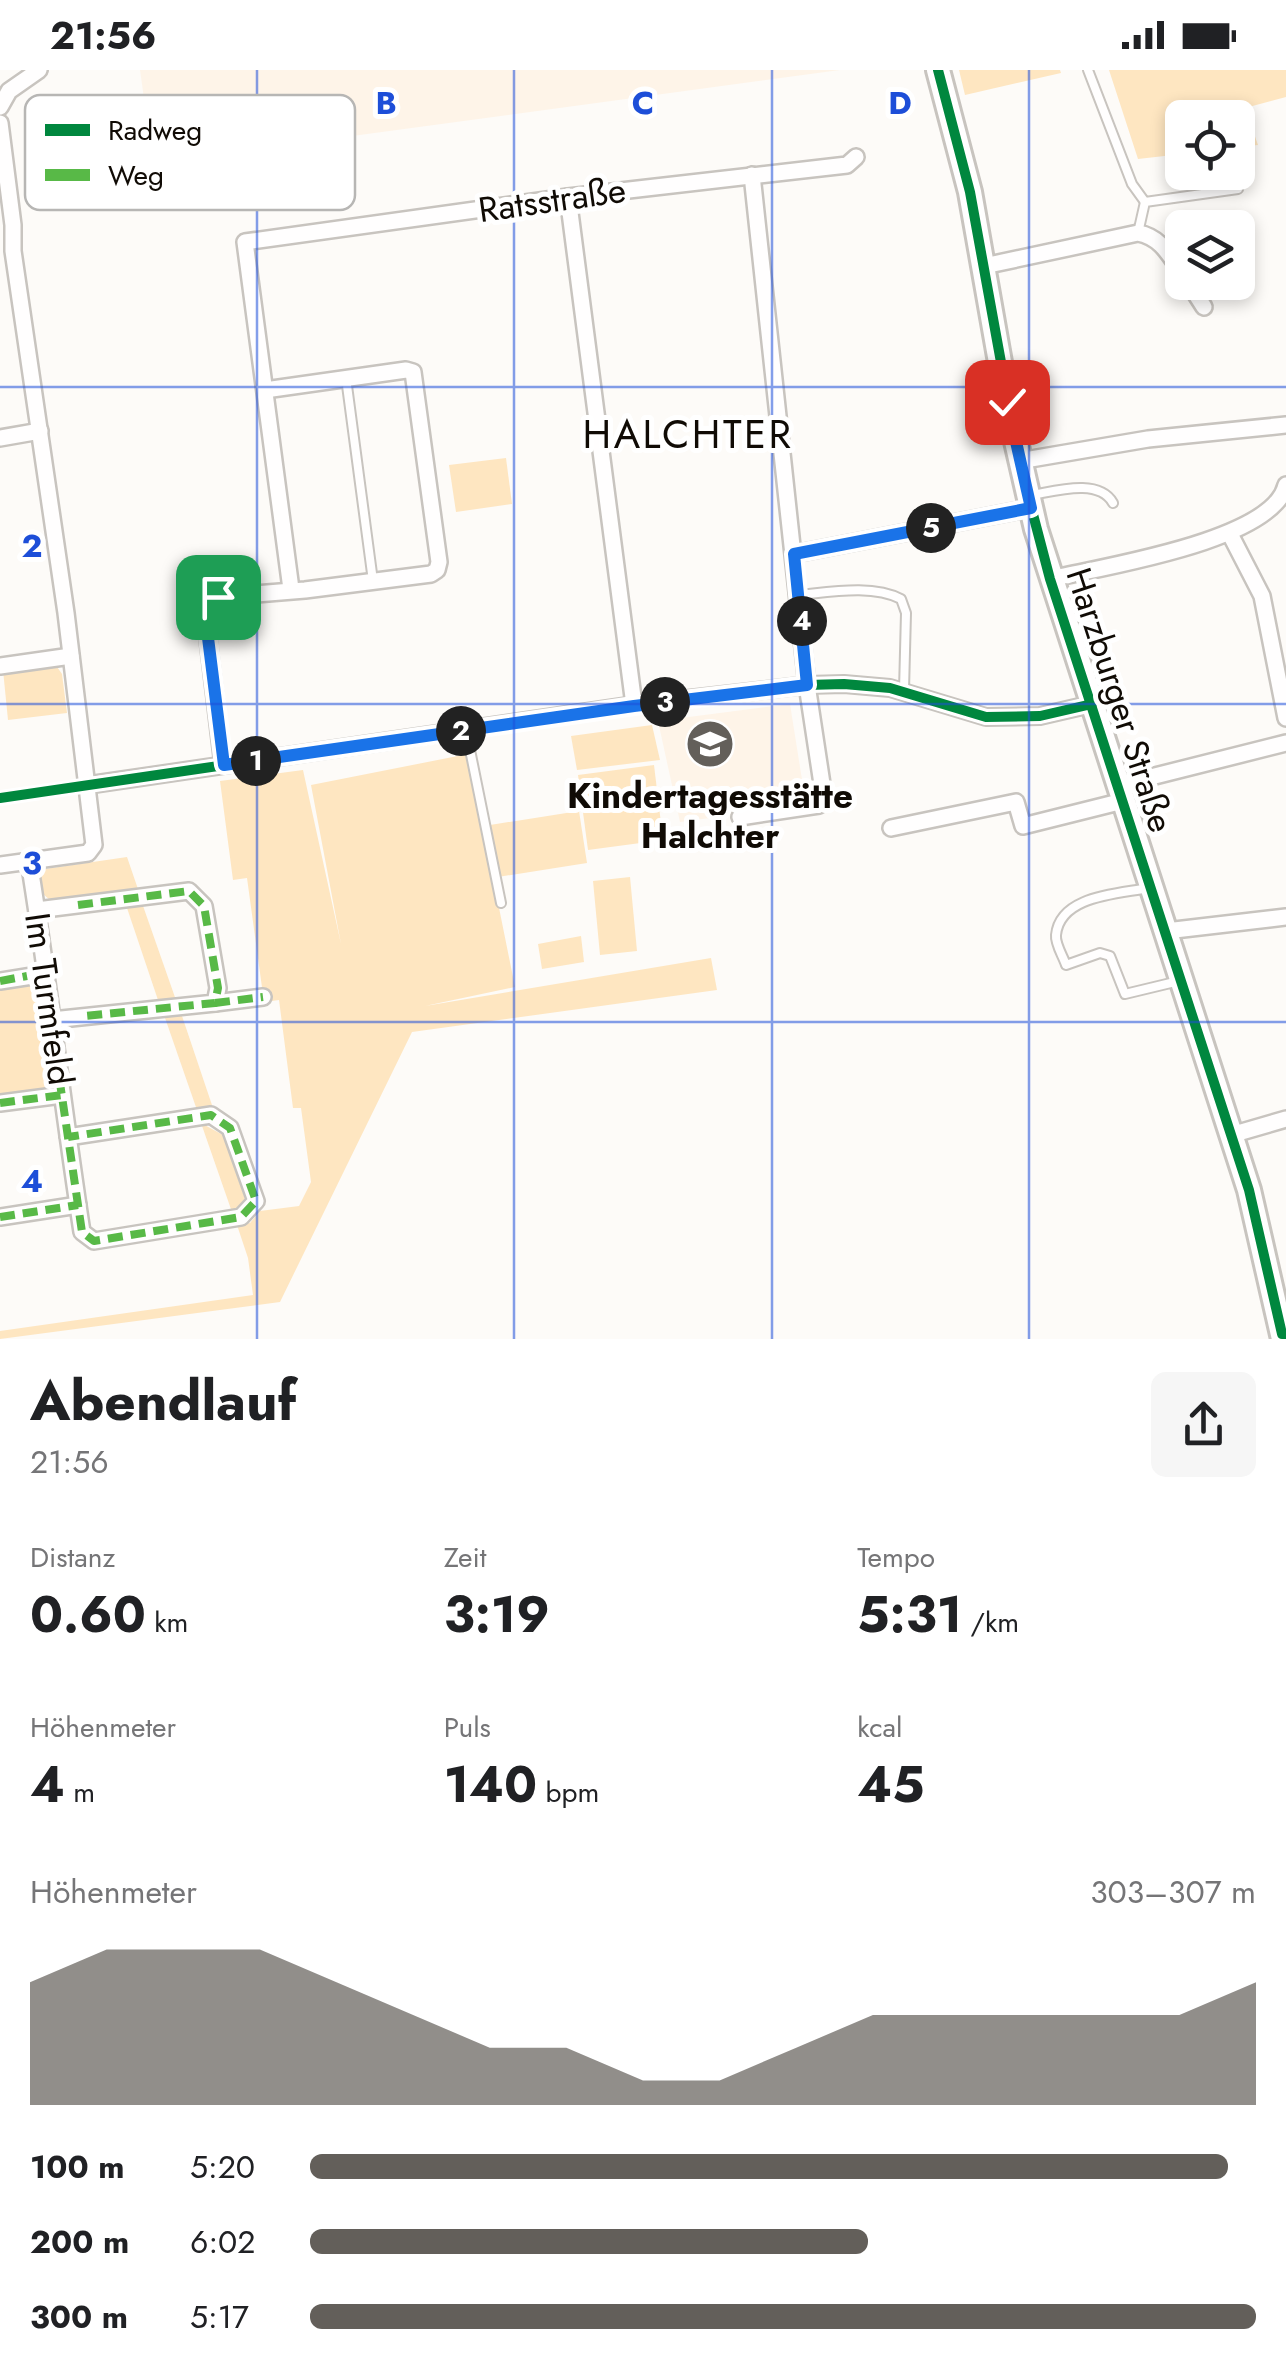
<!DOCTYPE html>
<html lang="de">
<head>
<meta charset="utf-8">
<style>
	body { margin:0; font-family:Jost,sans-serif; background:#f6f6f6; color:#202124; height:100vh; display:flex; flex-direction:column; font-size:38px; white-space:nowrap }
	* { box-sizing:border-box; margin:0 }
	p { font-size:32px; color:#757577 }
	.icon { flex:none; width:55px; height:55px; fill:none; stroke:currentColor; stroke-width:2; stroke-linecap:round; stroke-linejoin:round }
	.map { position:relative; height:1269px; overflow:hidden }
	.drawer { display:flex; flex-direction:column; background:#fff; flex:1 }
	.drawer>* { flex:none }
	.buttons { position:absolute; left:1165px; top:30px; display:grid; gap:20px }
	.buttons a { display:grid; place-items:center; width:90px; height:90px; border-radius:15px; background:#fff; box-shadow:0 5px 15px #0003; font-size:50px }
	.pin { position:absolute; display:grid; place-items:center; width:85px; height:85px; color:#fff; margin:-42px; border-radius:20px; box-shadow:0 5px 15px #0006 }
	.km { position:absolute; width:50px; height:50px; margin:-25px; border-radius:50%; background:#222; color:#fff; font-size:28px; line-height:50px; text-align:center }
	.round { display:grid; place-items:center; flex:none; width:105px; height:105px; border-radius:15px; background:#f6f6f6 }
	.head { display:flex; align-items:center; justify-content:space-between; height:170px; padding:0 30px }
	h1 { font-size:55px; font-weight:700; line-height:75px }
	.stats { display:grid; grid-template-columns:repeat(3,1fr); gap:15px; height:170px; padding:10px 30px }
	.stats div { display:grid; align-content:center }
	.stats b { font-size:50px; font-weight:700 }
	.stats small { font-size:28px; font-weight:400 }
	.stats p { font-size:28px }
	.chart { height:280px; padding:20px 30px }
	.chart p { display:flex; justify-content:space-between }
	.chart svg { width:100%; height:180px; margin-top:10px; fill:#635f5a; opacity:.7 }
	ul { padding:0 30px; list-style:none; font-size:32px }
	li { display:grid; grid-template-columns:160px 120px 1fr; align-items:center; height:75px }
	li i { height:25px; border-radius:12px; background:#635f5a }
	.status { display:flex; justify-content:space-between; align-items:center; height:70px; padding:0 50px; background:#fff; direction:ltr }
	.status svg { height:28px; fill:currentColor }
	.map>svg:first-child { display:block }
</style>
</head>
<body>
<div class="status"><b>21:56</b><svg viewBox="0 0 49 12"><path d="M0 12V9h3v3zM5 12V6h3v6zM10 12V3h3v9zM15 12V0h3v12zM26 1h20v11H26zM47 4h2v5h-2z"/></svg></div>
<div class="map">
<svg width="1286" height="1269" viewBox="0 0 1286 1269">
	<rect width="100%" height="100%" fill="#fdfbf8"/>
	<g fill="#fef4e8">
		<path d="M140,0h700l-687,93z"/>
		<path d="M790,634l13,82 -18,22 -105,14 -22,-101z"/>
	</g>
	<g fill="#fee6c1">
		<path d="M959,0h101l1,3 -96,22z"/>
		<path d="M1109,0h177v27l-41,11 13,37 -20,2v-29h-56v36l-44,5z"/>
		<path d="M506,388l6,46 -56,8 -7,-47z"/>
		<path d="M55,594l7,10 5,39 -59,7 -5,-50z"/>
		<path d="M652,655l8,35 -83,10 -6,-34z"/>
		<path d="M468,684l47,233 -90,19 286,-48 6,32 -305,42 -132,270 -280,37v-8l253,-36 -5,-37 -11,-33 13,-2 10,-12 39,-5 12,-24 -10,-74h-8l-14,-108 -15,2 -17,-124 -14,2 -13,-99 83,-11 38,174 -30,-159z"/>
		<path d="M654,695l9,75 -75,10 -10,-75z"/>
		<path d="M579,741l8,52 -89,14 -8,-52z"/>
		<path d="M127,787l12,35 -64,9 -6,-4 -19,3 -7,-6 -3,-18 5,-7z"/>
		<path d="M630,807l7,74 -37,4 -7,-74z"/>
		<path d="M142,833l35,100h-18l-32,-95z"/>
		<path d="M581,866l3,26 -42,7 -4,-25z"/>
		<path d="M30,915l7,6 13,91 -5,8 -45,6v-107z"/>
		<path d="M181,943l33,98 -16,2 -34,-98z"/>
		<path d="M201,1053l22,12 22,64 -12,16z"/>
	</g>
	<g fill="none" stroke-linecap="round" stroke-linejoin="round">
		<g stroke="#c8c4bf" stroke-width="12">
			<g id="service">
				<path d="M1088,0l44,114 13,18"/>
				<path d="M1138,163l7,-31 93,-13"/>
				<path d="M346,308l27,203"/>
				<path d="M1032,425c24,-4 67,-17 81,8"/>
				<path d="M799,525c31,-3 74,-11 102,4l5,14 -2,77"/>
				<path d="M466,660l35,173"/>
				<path d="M1148,818c-29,6 -88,7 -92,47 -1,9 7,21 10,30l34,-12 10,3 15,38 54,-13"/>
			</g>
		</g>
		<g stroke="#c8c4bf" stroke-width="20">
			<g id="minor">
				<path d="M0,37l9,-16 30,-21"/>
				<path d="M0,53l13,102v26l53,362 28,232 -6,8 -88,12"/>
				<path d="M568,127l66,508"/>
				<path d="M984,196l154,-33c23,4 32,23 44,40"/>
				<path d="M1188,212l16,25"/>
				<path d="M0,368l40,-7"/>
				<path d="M1019,391l129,-22 138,-14"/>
				<path d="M1230,464l32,62 24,122"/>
				<path d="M794,484l237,-46"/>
				<path d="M1050,509c51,-12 223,-38 236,-94"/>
				<path d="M291,519l-46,-347 323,-45 279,-32 9,-8"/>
				<path d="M0,596l71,-10"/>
				<path d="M223,695l-18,-151 4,-10 9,-7 87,-7 126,-16 6,-4 2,-8 -26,-190 -7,-2 -141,20"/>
				<path d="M88,715l546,-80 173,-20 37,-1 46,4 96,29 54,-1 52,-12"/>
				<path d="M1119,715l167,-42"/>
				<path d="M740,747l79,-12 5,-8 -17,-112 -55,-510"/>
				<path d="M891,758l125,-26 7,24 100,-25"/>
				<path d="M29,791c20,123 34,248 53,371l12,9 147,-24 15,-16 -26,-73 -19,-13 -143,22"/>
				<path d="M37,840l152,-19 15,15 14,82 -3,15 -163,17"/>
				<path d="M1166,861l120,-14"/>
				<path d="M0,911l45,-7"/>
				<path d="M215,933l48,-6"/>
				<path d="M0,1033l62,-8"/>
				<path d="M1231,1065l55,-16"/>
				<path d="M0,1147l78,-12"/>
			</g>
		</g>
		<g stroke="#c8c4bf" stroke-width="28">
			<path id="secondary" d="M938,0l32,122 37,210 29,127 213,661 34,149"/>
		</g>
		<use href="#service" stroke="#fffefe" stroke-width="8"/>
		<use href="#minor" stroke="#fffefe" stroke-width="15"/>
		<use href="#secondary" stroke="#fffefe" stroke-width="22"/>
		<g stroke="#58b947" stroke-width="8" stroke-dasharray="15 8" stroke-linecap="butt">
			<path d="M78,835l111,-14 15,15 14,82 -3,15 -131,13"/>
			<path d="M0,911l27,-5"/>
			<path d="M215,933l48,-6"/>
			<path d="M56,986l26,176 12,9 147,-24 15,-16 -26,-73 -19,-13 -143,22"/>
			<path d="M0,1033l62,-8"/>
			<path d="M0,1147l78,-12"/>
		</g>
		<g stroke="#fff" stroke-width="16">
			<g id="cycleway">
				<path d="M938,0l32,122 49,269 31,118 199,611 33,144h4"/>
				<path d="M0,728l634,-93 173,-20 37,-1 46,4 96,29 54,-1 52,-12"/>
			</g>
		</g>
		<use href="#cycleway" stroke="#00873e" stroke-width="10"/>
	</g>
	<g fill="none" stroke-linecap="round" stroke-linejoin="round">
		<g stroke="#fff" stroke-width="20">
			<path id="route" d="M218,527l-9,7 -4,10 19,151 410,-59 173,-21 -13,-131 237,-46 -24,-106"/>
		</g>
		<use href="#route" stroke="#1a73e8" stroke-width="12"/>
	</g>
	<path fill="none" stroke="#1d4ed8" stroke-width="2.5" stroke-opacity="0.55" d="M257,0v1269M514,0v1269M772,0v1269M1029,0v1269M0,317h1286M0,634h1286M0,952h1286"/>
	<defs>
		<g id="school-disc" transform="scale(2.5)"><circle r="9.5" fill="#635f5a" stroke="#fff"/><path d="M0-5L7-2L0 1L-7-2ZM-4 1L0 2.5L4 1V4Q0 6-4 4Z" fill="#fff"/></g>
	</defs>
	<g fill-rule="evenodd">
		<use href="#school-disc" x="710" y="674"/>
	</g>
	<g text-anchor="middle" stroke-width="10" stroke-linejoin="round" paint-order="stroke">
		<g font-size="35" fill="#100b05" stroke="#fff">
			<text transform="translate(552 130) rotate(-8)" y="12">Ratsstraße</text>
			<text transform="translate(1120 630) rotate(72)" y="12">Harzburger Straße</text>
			<text transform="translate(49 929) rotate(82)" y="12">Im Turmfeld</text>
		</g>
		<g font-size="35" font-weight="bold" fill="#100b05" stroke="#fff">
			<text x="710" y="738">Kindertagesstätte<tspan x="710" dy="40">Halchter</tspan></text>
		</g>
		<g font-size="40" letter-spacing="2.5" fill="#100b05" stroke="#fff">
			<text x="688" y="378">HALCHTER</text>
		</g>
	</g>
	<rect x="25" y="25" width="330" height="115" rx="15" fill="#fff" stroke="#b7b6b4" stroke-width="2.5"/>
	<rect x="45" y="54" width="45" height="12" fill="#00873e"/>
	<rect x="45" y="99" width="45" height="12" fill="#58b947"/>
	<g font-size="28" fill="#100b05">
		<text x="108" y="70">Radweg</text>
		<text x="108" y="115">Weg</text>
	</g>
	<g font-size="32" text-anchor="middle" font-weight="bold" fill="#1d4ed8" stroke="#fff" stroke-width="10" stroke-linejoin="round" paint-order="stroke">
		<text x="386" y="44">B</text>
		<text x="643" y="44">C</text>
		<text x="900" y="44">D</text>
		<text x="32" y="487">2</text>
		<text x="32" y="804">3</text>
		<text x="32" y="1122">4</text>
	</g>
</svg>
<div class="buttons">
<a><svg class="icon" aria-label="locate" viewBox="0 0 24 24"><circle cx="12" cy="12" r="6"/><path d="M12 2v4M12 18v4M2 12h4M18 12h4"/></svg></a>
<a><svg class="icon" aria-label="layers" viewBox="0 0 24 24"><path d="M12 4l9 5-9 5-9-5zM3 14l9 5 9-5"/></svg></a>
</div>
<div class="pin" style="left:218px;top:527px;background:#1e9e55"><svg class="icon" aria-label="arrive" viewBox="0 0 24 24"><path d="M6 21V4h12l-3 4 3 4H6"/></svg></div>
<div class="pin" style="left:1007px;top:332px;background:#d93025"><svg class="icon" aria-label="check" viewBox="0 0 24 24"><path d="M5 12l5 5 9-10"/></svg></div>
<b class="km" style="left:256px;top:691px">1</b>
<b class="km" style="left:461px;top:661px">2</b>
<b class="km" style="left:665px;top:632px">3</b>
<b class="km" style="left:802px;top:551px">4</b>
<b class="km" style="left:931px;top:458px">5</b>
</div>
<section class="drawer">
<div class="head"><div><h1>Abendlauf</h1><p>21:56</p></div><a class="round"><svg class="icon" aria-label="share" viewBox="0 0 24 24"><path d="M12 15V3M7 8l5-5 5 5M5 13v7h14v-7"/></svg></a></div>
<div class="stats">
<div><p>Distanz</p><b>0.60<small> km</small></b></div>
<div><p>Zeit</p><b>3:19</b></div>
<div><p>Tempo</p><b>5:31<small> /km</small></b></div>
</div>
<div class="stats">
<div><p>Höhenmeter</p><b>4<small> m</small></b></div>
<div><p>Puls</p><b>140<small> bpm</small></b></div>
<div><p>kcal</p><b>45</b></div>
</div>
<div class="chart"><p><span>Höhenmeter</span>303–307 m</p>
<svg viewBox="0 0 160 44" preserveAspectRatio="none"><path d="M0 44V14L10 6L20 6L30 6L40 14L50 22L60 30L70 30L80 38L90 38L100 30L110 22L120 22L130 22L140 22L150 22L160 14V44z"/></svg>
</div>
<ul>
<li><b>100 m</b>5:20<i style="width:97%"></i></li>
<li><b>200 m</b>6:02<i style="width:59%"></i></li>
<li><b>300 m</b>5:17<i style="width:100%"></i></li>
</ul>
</section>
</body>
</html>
